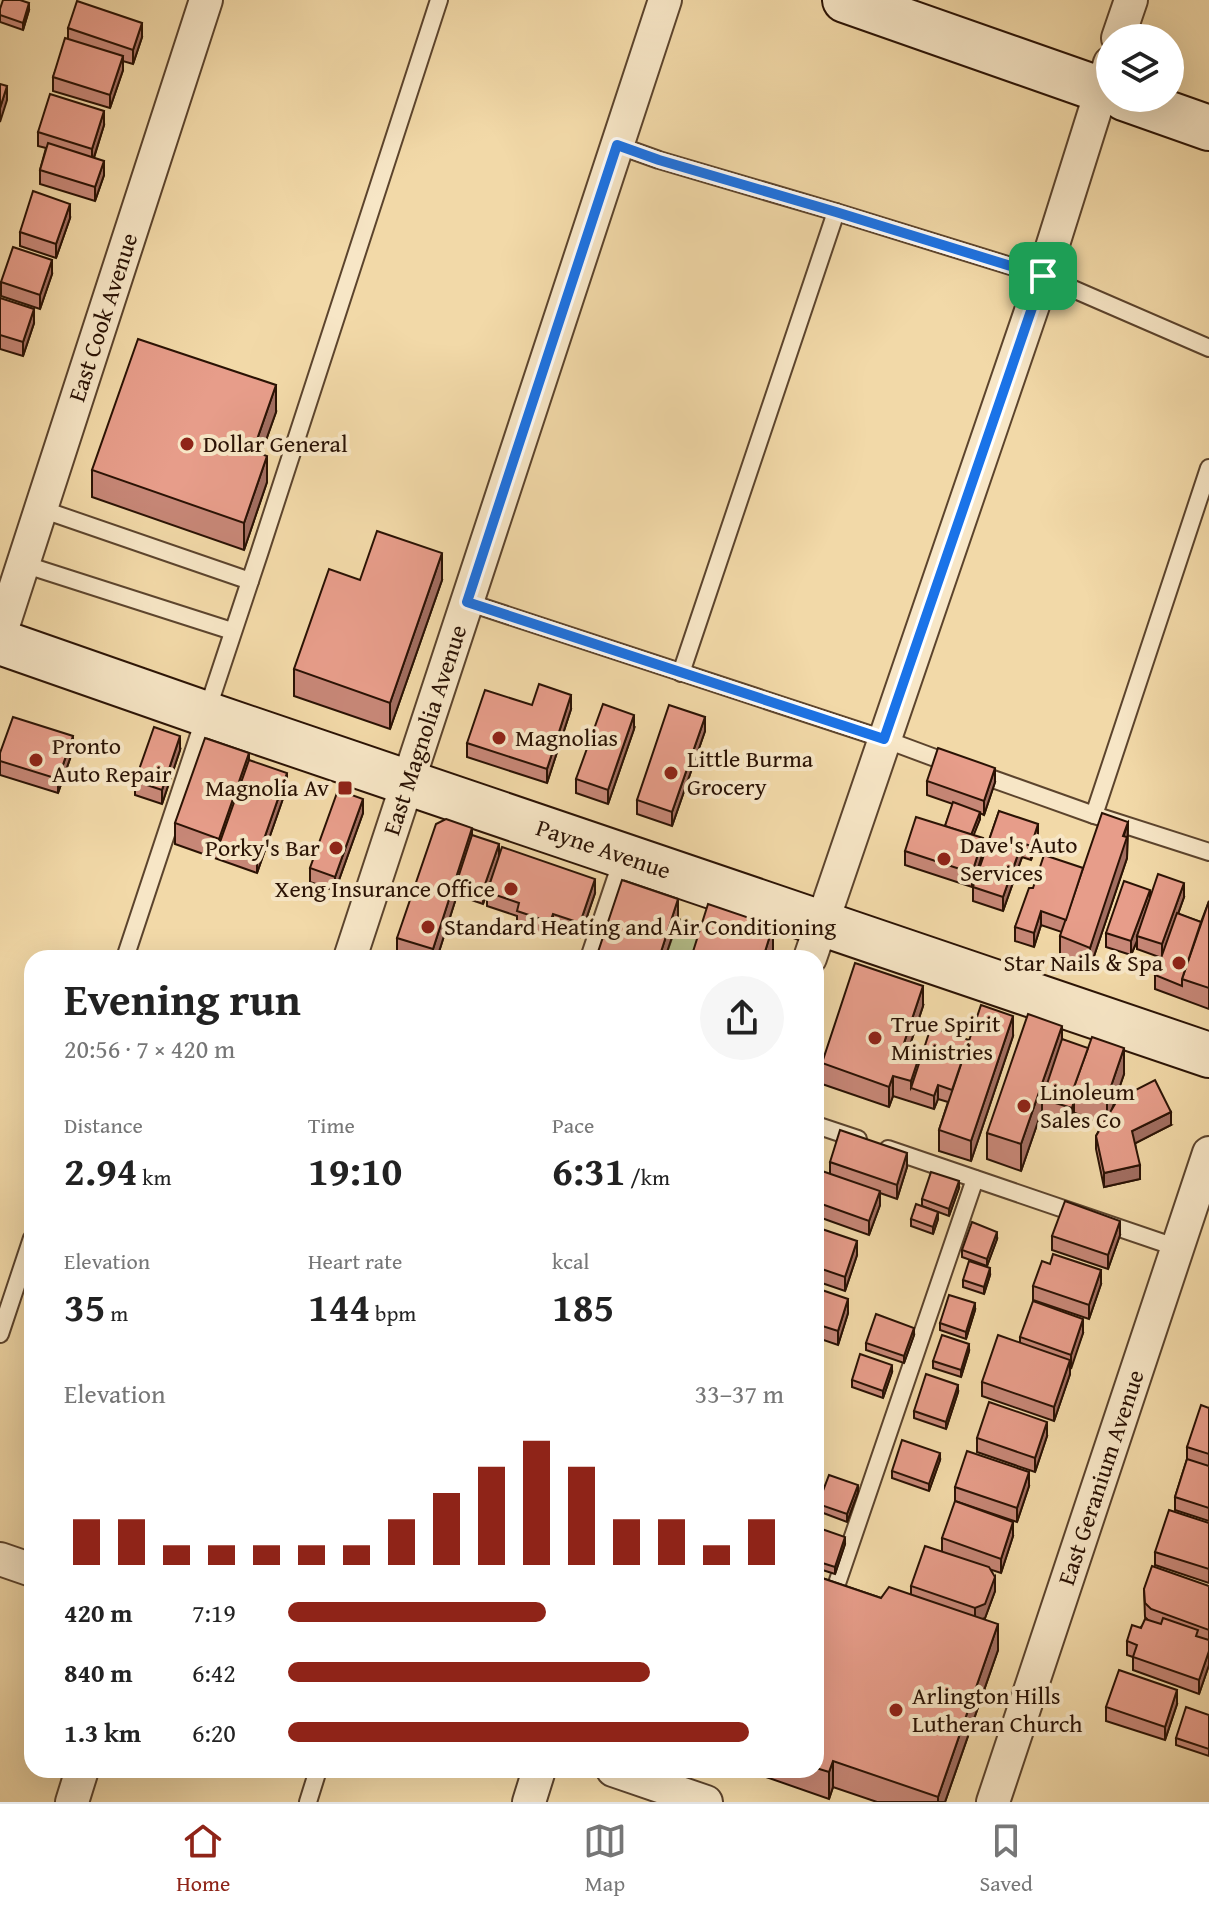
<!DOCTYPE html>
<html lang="en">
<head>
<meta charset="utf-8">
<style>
	body { margin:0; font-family:"Gentium Book Plus",serif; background:#f6f6f6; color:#222; height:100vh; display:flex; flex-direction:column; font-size:30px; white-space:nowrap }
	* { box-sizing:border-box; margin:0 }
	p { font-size:26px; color:#767676 }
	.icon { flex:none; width:44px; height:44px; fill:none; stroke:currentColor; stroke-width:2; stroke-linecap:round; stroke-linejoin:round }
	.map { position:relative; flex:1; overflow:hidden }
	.sheet { position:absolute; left:24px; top:950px; width:800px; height:828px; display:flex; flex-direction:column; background:#fff; border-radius:24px; box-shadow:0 8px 32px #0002 }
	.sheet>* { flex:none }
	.buttons { position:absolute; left:1096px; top:24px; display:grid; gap:16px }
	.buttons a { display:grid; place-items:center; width:88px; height:88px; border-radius:50%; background:#fff; box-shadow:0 8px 32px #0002; font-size:40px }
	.pin { position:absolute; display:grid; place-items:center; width:68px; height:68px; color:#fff; margin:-34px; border-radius:16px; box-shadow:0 4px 12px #0006 }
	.round { display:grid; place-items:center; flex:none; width:84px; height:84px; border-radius:42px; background:#f6f6f6 }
	.head { display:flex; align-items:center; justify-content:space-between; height:136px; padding:0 40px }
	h1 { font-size:44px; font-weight:600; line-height:60px }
	.figures { display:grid; grid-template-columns:repeat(3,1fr); gap:12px; height:136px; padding:8px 40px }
	.figures div { display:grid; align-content:center }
	.figures b { font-size:40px; font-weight:600 }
	.figures small { font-size:22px; font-weight:400 }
	.figures p { font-size:22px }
	.chart { height:224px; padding:16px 40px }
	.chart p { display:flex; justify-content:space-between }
	.chart svg { width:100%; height:144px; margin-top:8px; stroke:#8f2418; stroke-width:6 }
	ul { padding:0 40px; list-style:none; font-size:26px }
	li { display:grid; grid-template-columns:128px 96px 1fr; align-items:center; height:60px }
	li i { height:20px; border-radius:10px; background:#8f2418 }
	.menu { display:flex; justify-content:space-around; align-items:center; height:112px; border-top:2px solid #e0e0e0; background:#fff; font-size:22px; color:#767676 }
	.menu a { display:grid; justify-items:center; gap:4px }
	.menu .active { color:#8f2418 }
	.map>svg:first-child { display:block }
</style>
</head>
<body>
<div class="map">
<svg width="1209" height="1802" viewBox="0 0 1209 1802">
	<rect width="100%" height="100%" fill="#f2d9a8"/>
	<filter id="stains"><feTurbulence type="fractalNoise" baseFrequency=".0025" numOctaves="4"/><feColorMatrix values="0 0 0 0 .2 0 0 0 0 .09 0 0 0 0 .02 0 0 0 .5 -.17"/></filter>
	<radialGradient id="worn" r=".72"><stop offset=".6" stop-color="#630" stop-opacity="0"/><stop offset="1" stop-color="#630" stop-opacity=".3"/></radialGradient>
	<path fill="#b7c08a" stroke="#706947" stroke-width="2" d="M679,919l29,12 -9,27h-34z"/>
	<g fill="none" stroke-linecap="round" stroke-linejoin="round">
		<g stroke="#5c442d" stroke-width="20">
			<g id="lane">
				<path d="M617,145l42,15 177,52 207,64 166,72"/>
				<path d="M41,509l209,72"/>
				<path d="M23,564l209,67"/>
				<path d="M467,602l417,137 70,26"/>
				<path d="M681,673l155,-461"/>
				<path d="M976,773l118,42 115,37"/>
				<path d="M1094,815l115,-347"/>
				<path d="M125,958l134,-404 180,-554"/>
				<path d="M589,958l34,-101"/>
				<path d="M816,1125l42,14"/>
				<path d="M888,1149l290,99"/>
				<path d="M0,1334l32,-96"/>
				<path d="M816,1595l15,6 144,-422"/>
				<path d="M308,1802l10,-32"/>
			</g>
		</g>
		<g stroke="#5c442d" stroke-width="36">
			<g id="street">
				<path d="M1118,38l13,-38"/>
				<path id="s1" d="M0,635l206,-635"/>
				<path id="s2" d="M350,958l315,-958"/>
				<path d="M810,958l233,-682 67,-213"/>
				<path d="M0,1559l32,11"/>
				<path d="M613,1770l93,32"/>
				<path d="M72,1802l10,-32"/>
				<path d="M529,1802l10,-32"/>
				<path id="s3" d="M993,1802l216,-649"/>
			</g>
		</g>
		<g stroke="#2a1204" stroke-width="48">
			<g id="secondary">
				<path d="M845,0l265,93"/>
				<path d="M1124,98l85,30"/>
				<path id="s4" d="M0,642l206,72 1003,341"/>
			</g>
		</g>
		<use href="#lane" stroke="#f7e6c6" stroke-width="16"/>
		<use href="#street" stroke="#f7e6c6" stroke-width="32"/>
		<use href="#secondary" stroke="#f7e6c6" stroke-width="44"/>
	</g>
	<g fill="#c78777" stroke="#2a1204" stroke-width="2">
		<path d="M0,9l29,1 -6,20 -23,-8z"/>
		<path d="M68,28l74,9 -9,27 -10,-3v9l-13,38 -57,-17v-14l15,-39z"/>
		<path d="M104,125l-10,33 10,17 -9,26 -55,-17v-14l6,-22 -8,-2v-14z"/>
		<path d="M70,218l-14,40 -36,-12v-14z"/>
		<path d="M52,274l-12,35 -39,-13v-14z"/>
		<path d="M0,298l34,25 -11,33 -23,-7z"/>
		<path d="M276,412l-15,42 6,28 -23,68 -152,-53v-27z"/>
		<path d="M360,580h82l-52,149 -96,-33v-27z"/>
		<path d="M532,705l39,4 -24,74 -80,-26v-14z"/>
		<path d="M634,729l-26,75 -32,-11v-14z"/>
		<path d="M705,731l-33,95 -35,-12v-14z"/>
		<path d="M73,750l-15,43 -58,-18v-22z"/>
		<path d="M180,750l-18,54 -27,-9v-14z"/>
		<path d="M249,760l38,27 -30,86 -82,-29v-21z"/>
		<path d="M927,781l68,1 -11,33 -4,-2v6l-7,16 10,17 -11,35 -67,-22v-14l40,-25 8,-22 -26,-9z"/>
		<path d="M999,811l39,27 -7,22 -9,-3 -19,54 -30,-10v-14z"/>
		<path d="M363,813l-28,78 -25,-9v-14z"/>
		<path d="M1128,822l-1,36 -37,110 -30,-12v-20l2,-4 -21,-7 -7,22 -19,-6v-14l18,-39 50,-20z"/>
		<path d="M472,835l27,21 96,37 -15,44 -27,-9 -3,8 -33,-11v-9l-30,-10v-13l-4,11 -26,-9 -20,63h-40v-20z"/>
		<path d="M1184,897l-6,17 23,8 8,-21v108l-54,-20v-14l7,-17 -25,-9v-8l-6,14 -25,-8v-14l44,-35z"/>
		<path d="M923,1006l-15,45 12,10 49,-21 44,-4 -42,125 -32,-10v-21l9,-28 -10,-3 -4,10 -41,-13 -4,11 -67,-23v-21z"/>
		<path d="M1062,1039l62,35 -12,34 59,17 -36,18 5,36 -36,8 -8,-38v-13l7,-13 -28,-10 -3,9 -30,-9v-3l-21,61 -34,-12v-26z"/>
		<path d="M830,1162l77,5 -10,32 -17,-6v12l-11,30 -53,-19v-29l14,-14z"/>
		<path d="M959,1188l-10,28 -27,-10 16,13 -5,15 -22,-8v-7l11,-13v-7z"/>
		<path d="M816,1227l41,28 -12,36 -29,-10z"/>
		<path d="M1120,1235l-12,34 -56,-19v-14z"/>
		<path d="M997,1239l-10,27 -25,-9v-7z"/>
		<path d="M990,1275l-6,19 -21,-7v-7z"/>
		<path d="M1101,1284l-12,35 -56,-19v-14z"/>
		<path d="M816,1288l32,25 -10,32 -20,-7 -2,11z"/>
		<path d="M975,1310l-9,29 -26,-9v-7z"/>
		<path d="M1083,1333l-13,35v6l-16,47 -72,-25v-14l38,-39v-6z"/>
		<path d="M914,1335l-10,28 -38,-13v-7z"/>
		<path d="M969,1351l-8,26 -28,-9v-7z"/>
		<path d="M892,1372l-9,26 -31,-11v-7z"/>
		<path d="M958,1392l-12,37 -32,-11v-7z"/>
		<path d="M1209,1408v113l-34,-11v-13l12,-38v-12z"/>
		<path d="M1047,1436l-12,36 -58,-20v-14z"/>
		<path d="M940,1460l-11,31 -37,-13v-7z"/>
		<path d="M1029,1486l-12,36 -62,-21v-14z"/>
		<path d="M858,1492l-11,30 -29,-11v-7z"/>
		<path d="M1209,1523v60l-54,-18v-13z"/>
		<path d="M816,1527l29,17 -10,30 -19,-6z"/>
		<path d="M1013,1536l-12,37 -12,-4 6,22 -10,27 -2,1 15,31 -53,152h-68l-44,-15 -4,12 -83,-29h70v-194l65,22 30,-4v-8l31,-34v-14z"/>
		<path d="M1209,1586v79l-10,29 -66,-24v-13l-6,-2v-14l21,-21 -3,-3 -1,-28z"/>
		<path d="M1177,1704l-12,36 -59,-19v-14z"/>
		<path d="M1209,1715v41l-33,-11v-7z"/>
	</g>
	<g fill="#a26e61" stroke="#2a1204" stroke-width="2">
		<path d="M29,3v7l-6,20v-7z"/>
		<path d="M142,23v14l-9,27v-14z"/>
		<path d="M123,56v14l-13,38v-13z"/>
		<path d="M7,86v14l-7,22v-14z"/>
		<path d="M104,111v14l-12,38v-14z"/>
		<path d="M104,161v14l-9,26v-14z"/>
		<path d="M70,204v14l-14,40v-14z"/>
		<path d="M52,260v14l-12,35v-14z"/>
		<path d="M34,309v14l-11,33v-14z"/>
		<path d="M276,385v27l-23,65v-26z"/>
		<path d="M267,456v26l-23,68v-27z"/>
		<path d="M442,553v27l-52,149v-26z"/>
		<path d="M571,695v14l-24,74v-14z"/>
		<path d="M634,715v14l-26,75v-14z"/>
		<path d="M705,717v14l-33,95v-14z"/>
		<path d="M73,736v14l-15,43v-14z"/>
		<path d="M180,736v14l-18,54v-14z"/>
		<path d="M249,753v20l-30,72v-6z"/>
		<path d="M995,768v14l-11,33v-14z"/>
		<path d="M287,773v14l-30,86v-14z"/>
		<path d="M363,799v14l-28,78v-14z"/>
		<path d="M980,812v7l-9,23v-7z"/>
		<path d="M1128,822l-1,36 -37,110v-20z"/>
		<path d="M1038,824v14l-7,22v-14z"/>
		<path d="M472,828v20l-15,33v14l-20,63h-4v-9z"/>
		<path d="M983,838v14l-11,35v-14z"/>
		<path d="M1022,843v14l-19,54v-14z"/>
		<path d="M499,844v14l-16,46v-14z"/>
		<path d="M595,879v14l-15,44v-14z"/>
		<path d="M1184,883v14l-22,61v-14z"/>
		<path d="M1150,890v14l-13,32v5l-6,14v-14z"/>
		<path d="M678,899v20l-13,39h-6z"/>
		<path d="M1041,911v14l-7,22v-14z"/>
		<path d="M553,914v14l-3,8v-14z"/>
		<path d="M773,926v26l-2,6h-8z"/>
		<path d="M923,986v20l-21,63v-20z"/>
		<path d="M1013,1016v20l-42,125v-20z"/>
		<path d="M1062,1026v26l-20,47v11l-21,61v-27z"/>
		<path d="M1124,1048v26l-17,50v-26z"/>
		<path d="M920,1054v21l-9,13v-7z"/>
		<path d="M893,1076v20l-4,11v-20z"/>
		<path d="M938,1085v14l-4,10v-13z"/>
		<path d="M1074,1101v12l-2,9v-14z"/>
		<path d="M1171,1112v13l-39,20v-14z"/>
		<path d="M907,1153v14l-10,32v-14z"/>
		<path d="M1140,1165v14l-36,8v-14z"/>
		<path d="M959,1181v7l-10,28v-7z"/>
		<path d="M880,1191v14l-11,30v-14z"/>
		<path d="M938,1212v7l-5,15v-7z"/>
		<path d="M1120,1221v14l-12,34v-14z"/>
		<path d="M997,1232v7l-10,27v-7z"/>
		<path d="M857,1241v14l-12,36v-14z"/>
		<path d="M990,1268v7l-6,19v-7z"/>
		<path d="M1101,1270v14l-12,35v-14z"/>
		<path d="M848,1299v14l-10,32v-14z"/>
		<path d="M975,1303v7l-9,29v-7z"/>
		<path d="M1083,1319v14l-12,36v-14z"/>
		<path d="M914,1328v7l-10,28v-7z"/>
		<path d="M818,1330v14l-2,5v-14z"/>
		<path d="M969,1344v7l-8,26v-7z"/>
		<path d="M1070,1360v14l-16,47v-14z"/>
		<path d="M892,1365v7l-9,26v-7z"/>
		<path d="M958,1385v7l-12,37v-7z"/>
		<path d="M1047,1422v14l-12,36v-14z"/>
		<path d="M940,1453v7l-11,31v-7z"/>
		<path d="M1029,1472v14l-12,36v-14z"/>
		<path d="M858,1485v7l-11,30v-8z"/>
		<path d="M1013,1522v14l-12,37v-14z"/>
		<path d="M845,1537v7l-10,30v-7z"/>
		<path d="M995,1577v14l-10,27 -10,4v-14z"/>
		<path d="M998,1624v26l-53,152h-7v-5z"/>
		<path d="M1209,1651v14l-10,29v-14z"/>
		<path d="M1177,1690v14l-12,36v-13z"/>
		<path d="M833,1761v26l-4,12v-27z"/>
	</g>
	<g fill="#e79d8a" stroke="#2a1204" stroke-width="2">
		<path d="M3,0h17l9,3 -6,20 -23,-8v-6z"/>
		<path d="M77,1l65,22 -9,27 -65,-22z"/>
		<path d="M65,38l58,18 -13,39 -57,-18z"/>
		<path d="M0,84l7,2 -7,22z"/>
		<path d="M50,94l54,17 -12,38 -54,-17z"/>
		<path d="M48,143l56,18 -9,26 -55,-17z"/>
		<path d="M33,191l37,13 -14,40 -36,-12z"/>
		<path d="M13,247l39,13 -12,35 -39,-13z"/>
		<path d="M0,298l34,11 -11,33 -23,-7z"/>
		<path d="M138,339l138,46 -23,66 14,5 -23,67 -152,-53z"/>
		<path d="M377,531l65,22 -52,150 -96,-34 35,-100 31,11z"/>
		<path d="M539,684l32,11 -24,74 -80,-26 18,-53 47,15z"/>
		<path d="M603,704l31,11 -26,75 -32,-11z"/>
		<path d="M669,705l36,12 -33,95 -35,-12z"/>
		<path d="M13,717l60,19 -15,43 -58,-18v-8z"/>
		<path d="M154,727l26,9 -18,54 -27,-9z"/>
		<path d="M205,738l44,15 -30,86 -44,-16z"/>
		<path d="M938,748l57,20 -11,33 -57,-20z"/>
		<path d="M249,760l38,13 -30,86 -38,-14z"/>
		<path d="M338,790l25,9 -28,78 -25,-9z"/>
		<path d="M953,802l27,10 -9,23 -26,-9z"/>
		<path d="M999,811l39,13 -7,22 -9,-3 -19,54 -30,-10z"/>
		<path d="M1102,813l26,9 -5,14 4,1 -37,111 -30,-12z"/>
		<path d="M916,817l67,21 -11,35 -67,-22z"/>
		<path d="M446,819l26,9 -39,121 -36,-11 39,-114z"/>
		<path d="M472,835l27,9 -16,46 -26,-9z"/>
		<path d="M502,847l93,32 -15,44 -27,-9 -3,8 -33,-11 2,-8 -32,-11z"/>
		<path d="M1044,855l39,13 -17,52 -25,-9 -7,22 -19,-6 14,-39h4z"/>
		<path d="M1158,874l26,9 -22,61 -25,-8z"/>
		<path d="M622,880l56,19 -19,59h-63z"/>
		<path d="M1124,881l26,9 -19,51 -25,-8z"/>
		<path d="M1209,901v87l-27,-9z"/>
		<path d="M708,904l65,22 -10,32h-72z"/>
		<path d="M1177,913l24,9 -19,57v7l-27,-11z"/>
		<path d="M855,963l68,23 -21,63 18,5 -9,27 -18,-5 -4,11 -67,-24z"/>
		<path d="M981,1005l32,11 -42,125 -32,-11z"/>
		<path d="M1028,1014l34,12 -41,118 -34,-11z"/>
		<path d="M931,1027l38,13 -17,50 -14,-5 -4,11 -23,-8z"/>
		<path d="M1092,1037l32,11 -17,50 -33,-11z"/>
		<path d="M1062,1039l26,9 -14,39v14l-2,7 -30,-9z"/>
		<path d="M1155,1080l16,32 -39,19 8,34 -36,8 -8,-37 22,-37z"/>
		<path d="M840,1130l67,23 -10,32 -67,-23z"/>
		<path d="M822,1171l58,20 -11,30 -53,-19v-15z"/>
		<path d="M931,1172l28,9 -10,28 -27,-10z"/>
		<path d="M1065,1201l55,20 -12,34 -56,-19z"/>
		<path d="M916,1204l22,8 -5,15 -22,-8z"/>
		<path d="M972,1222l25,10 -10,27 -25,-9z"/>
		<path d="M816,1227l41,14 -12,36 -29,-10z"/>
		<path d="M1053,1254l48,16 -12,35 -56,-19 9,-25 8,3z"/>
		<path d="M969,1261l21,7 -6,19 -21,-7z"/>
		<path d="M816,1288l32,11 -10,32 -22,-7z"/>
		<path d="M949,1295l26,8 -9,29 -26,-9z"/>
		<path d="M1033,1301l50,18 -12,36 -51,-18z"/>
		<path d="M876,1314l38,14 -10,28 -38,-13z"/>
		<path d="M942,1335l27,9 -8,26 -28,-9z"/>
		<path d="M998,1335l72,25 -16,47 -72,-25z"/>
		<path d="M860,1354l32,11 -9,26 -31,-11z"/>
		<path d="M926,1374l32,11 -12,37 -32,-11z"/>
		<path d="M989,1402l58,20 -12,36 -58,-20z"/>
		<path d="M1201,1405l8,3v46l-22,-7z"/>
		<path d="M902,1440l38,13 -11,31 -37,-13z"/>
		<path d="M967,1451l62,21 -12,36 -62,-21z"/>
		<path d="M1187,1459l22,7v42l-34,-11z"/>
		<path d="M829,1475l29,10 -11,29 -29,-10z"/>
		<path d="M955,1501l58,21 -12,37 -59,-21z"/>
		<path d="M1169,1510l40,13v46l-54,-17z"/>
		<path d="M816,1527l29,10 -10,30 -19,-6z"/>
		<path d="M925,1546l64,21 6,10 -10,27 -10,4 -64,-22z"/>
		<path d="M1152,1566l57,20v44l-58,-21 -6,-6 -1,-14z"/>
		<path d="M816,1576l65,22 8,-11 109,37 -60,173 -105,-36 -4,11 -13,-4z"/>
		<path d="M1163,1618l35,12 -2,6 13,4v11l-10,29 -66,-23 4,-12 -10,-4 5,-16 9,3 4,-9 16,5z"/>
		<path d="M1119,1670l58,20 -12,37 -59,-20z"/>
		<path d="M1186,1707l23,8v34l-33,-11z"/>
	</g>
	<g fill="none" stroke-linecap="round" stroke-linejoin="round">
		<g stroke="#fff" stroke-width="16">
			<path id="route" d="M617,145l42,15 177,52 207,64 -159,463 -417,-137z"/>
		</g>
		<use href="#route" stroke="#1a73e8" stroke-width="10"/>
	</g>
	<g fill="#8f2418" stroke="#f7e6c6" stroke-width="3">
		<circle cx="187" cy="444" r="8"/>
		<circle cx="499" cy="738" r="8"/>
		<circle cx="36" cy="760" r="8"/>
		<circle cx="671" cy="773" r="8"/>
		<rect x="337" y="780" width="16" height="16" rx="4"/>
		<circle cx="336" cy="848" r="8"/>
		<circle cx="944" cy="859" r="8"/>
		<circle cx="511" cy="889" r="8"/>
		<circle cx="428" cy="927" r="8"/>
		<circle cx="1179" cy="963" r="8"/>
		<circle cx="875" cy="1038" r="8"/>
		<circle cx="1024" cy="1106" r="8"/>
		<circle cx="896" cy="1710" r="8"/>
	</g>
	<g text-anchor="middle" stroke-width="8" stroke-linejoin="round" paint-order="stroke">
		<g font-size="24" fill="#2a1204" stroke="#f7e6c6">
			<text dy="8" stroke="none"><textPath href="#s1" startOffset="334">East Cook Avenue</textPath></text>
			<text dy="8" stroke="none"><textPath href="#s2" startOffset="240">East Magnolia Avenue</textPath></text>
			<text dy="8" stroke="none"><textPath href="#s4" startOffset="638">Payne Avenue</textPath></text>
			<text dy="8" stroke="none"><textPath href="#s3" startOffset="342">East Geranium Avenue</textPath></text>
		</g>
		<g font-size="24" fill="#2a1204" stroke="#f7e6c6" text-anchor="start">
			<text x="203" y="452">Dollar General</text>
			<text x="515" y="746">Magnolias</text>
			<text x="52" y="754">Pronto<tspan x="52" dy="28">Auto Repair</tspan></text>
			<text x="687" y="767">Little Burma<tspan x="687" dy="28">Grocery</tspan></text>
			<text x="329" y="796" text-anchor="end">Magnolia Av</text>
			<text x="960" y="853">Dave's Auto<tspan x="960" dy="28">Services</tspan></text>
			<text x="320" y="856" text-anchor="end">Porky's Bar</text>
			<text x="495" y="897" text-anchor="end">Xeng Insurance Office</text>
			<text x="444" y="935">Standard Heating and Air Conditioning</text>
			<text x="1163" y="971" text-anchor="end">Star Nails &amp; Spa</text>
			<text x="891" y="1032">True Spirit<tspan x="891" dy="28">Ministries</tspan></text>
			<text x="1040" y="1100">Linoleum<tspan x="1040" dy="28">Sales Co</tspan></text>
			<text x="912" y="1704">Arlington Hills<tspan x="912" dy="28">Lutheran Church</tspan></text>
		</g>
	</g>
	<rect width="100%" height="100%" filter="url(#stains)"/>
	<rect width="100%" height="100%" fill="url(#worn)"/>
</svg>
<div class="buttons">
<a><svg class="icon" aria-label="layers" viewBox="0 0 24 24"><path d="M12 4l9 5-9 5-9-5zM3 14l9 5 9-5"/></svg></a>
</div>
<div class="pin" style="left:1043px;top:276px;background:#1e9e55"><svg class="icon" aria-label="arrive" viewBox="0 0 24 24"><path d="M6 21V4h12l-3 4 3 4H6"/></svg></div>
<section class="sheet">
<div class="head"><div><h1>Evening run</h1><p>20:56 · 7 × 420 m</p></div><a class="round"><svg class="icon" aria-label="share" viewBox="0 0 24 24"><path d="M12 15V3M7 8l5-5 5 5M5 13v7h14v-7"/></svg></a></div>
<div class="figures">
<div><p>Distance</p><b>2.94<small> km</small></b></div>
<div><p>Time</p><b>19:10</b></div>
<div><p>Pace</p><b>6:31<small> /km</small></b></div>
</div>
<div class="figures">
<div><p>Elevation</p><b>35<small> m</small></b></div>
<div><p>Heart rate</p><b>144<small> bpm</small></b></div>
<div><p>kcal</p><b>185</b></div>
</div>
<div class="chart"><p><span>Elevation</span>33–37 m</p>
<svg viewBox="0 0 160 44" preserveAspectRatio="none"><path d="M5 44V30M15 44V30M25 44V38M35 44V38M45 44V38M55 44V38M65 44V38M75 44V30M85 44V22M95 44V14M105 44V6M115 44V14M125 44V30M135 44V30M145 44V38M155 44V30"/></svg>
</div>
<ul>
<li><b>420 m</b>7:19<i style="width:52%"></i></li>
<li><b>840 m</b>6:42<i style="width:73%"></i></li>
<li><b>1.3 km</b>6:20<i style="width:93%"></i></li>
</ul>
</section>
</div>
<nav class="menu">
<a class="active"><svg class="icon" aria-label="home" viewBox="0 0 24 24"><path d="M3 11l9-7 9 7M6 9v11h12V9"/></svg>Home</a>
<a><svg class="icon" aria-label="map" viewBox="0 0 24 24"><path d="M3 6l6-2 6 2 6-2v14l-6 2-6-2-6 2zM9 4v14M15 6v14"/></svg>Map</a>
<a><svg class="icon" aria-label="saved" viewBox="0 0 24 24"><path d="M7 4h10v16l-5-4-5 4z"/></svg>Saved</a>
</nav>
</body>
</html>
